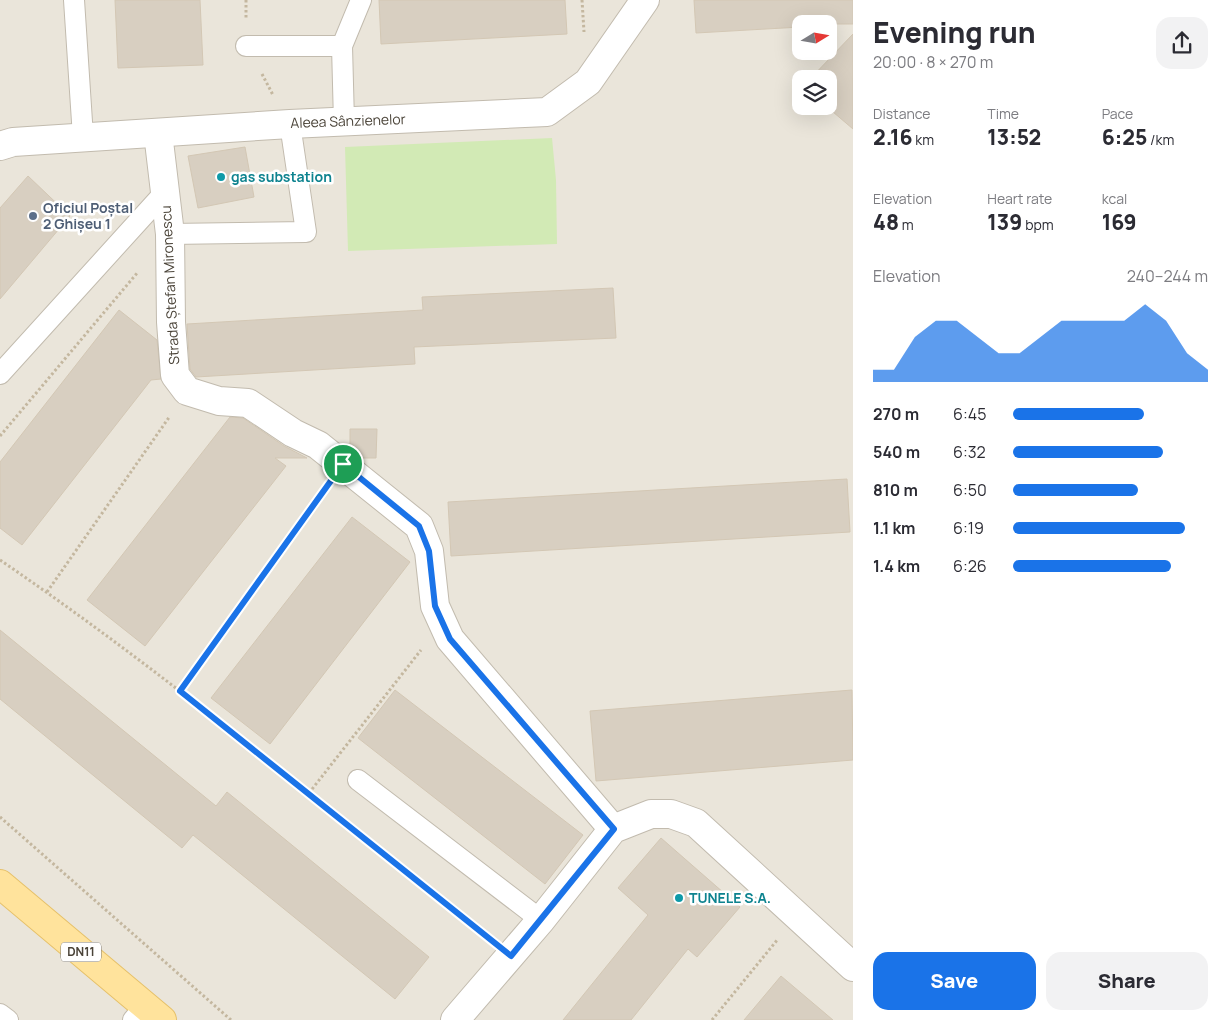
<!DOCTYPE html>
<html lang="en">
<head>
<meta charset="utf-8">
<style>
	body { margin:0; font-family:Manrope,sans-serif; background:#f2f2f3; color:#2b2b33; height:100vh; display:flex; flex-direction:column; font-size:19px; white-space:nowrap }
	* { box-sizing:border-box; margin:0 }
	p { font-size:16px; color:#7c7c81 }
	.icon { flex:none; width:28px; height:28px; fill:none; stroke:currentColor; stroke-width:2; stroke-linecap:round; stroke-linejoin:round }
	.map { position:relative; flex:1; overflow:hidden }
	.side { display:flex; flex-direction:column; background:#fff; width:375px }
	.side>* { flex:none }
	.needle { width:32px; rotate:79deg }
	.controls { position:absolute; left:792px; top:15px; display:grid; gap:10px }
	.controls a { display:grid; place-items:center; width:45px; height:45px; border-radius:10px; background:#fff; box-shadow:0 5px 20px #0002; font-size:25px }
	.pin { position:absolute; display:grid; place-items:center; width:42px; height:42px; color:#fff; margin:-21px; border:2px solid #fff; border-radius:50%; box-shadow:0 1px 5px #0007 }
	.round { display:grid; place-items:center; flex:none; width:52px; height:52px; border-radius:15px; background:#f2f2f3 }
	.summary { display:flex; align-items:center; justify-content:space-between; height:85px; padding:0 20px }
	h1 { font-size:28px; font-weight:800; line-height:38px }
	.metrics { display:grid; grid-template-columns:repeat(3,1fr); gap:8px; height:85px; padding:5px 20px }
	.metrics div { display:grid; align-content:center }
	.metrics b { font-size:21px; font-weight:800 }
	.metrics small { font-size:14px; font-weight:400 }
	.metrics p { font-size:14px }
	.chart { height:140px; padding:10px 20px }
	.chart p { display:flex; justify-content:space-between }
	.chart svg { width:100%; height:90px; margin-top:5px; fill:#1a73e8; opacity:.7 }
	.button { display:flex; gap:10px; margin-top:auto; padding:10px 20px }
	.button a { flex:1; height:58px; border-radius:15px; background:#1a73e8; color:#fff; font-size:20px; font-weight:800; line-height:58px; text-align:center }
	.button a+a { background:#f2f2f3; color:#2b2b33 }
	ul { padding:0 20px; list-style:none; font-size:16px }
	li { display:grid; grid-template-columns:80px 60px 1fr; align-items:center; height:38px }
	li i { height:12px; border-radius:6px; background:#1a73e8 }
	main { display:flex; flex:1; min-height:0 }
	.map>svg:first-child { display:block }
</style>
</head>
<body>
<main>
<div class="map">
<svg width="853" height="1020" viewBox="0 0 853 1020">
	<rect width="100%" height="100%" fill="#f6f3ec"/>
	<path fill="#eae5da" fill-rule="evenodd" d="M0,0h853v1020h-853zM801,24h28v27h-28zM801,79h28v27h-28z"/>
	<path fill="#d2eab5" d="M552,138l4,42 1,64 -209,7 -3,-104z"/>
	<g fill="#d8cfc1" stroke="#d3c7b4">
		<path d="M115,0h85l3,65 -85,3z"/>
		<path d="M379,0h186l2,34 -186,10z"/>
		<path d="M694,0h159v24h-52v3l-105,6z"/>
		<path d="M853,34v95l-27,-23h3v-27h-19z"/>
		<path d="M245,147l9,50 -56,11 -10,-52z"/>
		<path d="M28,176l42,40 -70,83v-91z"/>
		<path d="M613,288l3,50 -202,9 1,17 -219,13 -6,-8 -3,-45 236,-14 -1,-13z"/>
		<path d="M119,310l38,30 4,39 -10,1 -129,165 -22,-17v-66z"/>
		<path d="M230,417l13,1 41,28 23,12h-32l11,8 -141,180 -58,-46z"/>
		<path d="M350,429h27l-1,29h-17l-9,-8z"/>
		<path d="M847,479l3,53 -399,24 -3,-54z"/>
		<path d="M352,517l58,45 -140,182 -59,-46z"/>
		<path d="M0,630l216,176 11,-14 202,165 -34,42 -202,-164 -11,13 -182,-149z"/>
		<path d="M395,690l188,145 -38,49 -187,-146z"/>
		<path d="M852,690l1,70 -257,21 -6,-70z"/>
		<path d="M661,838l79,69 -43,50 -9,-8 -57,71h-68l85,-105 -30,-27z"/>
		<path d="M781,976l52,44h-89z"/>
	</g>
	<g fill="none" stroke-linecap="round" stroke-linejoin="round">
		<g stroke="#c2bbae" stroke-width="22">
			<g id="lane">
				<path d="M74,0l9,137"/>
				<path d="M246,46h96"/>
				<path d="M344,122l-2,-76 19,-46"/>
				<path d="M170,234l136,-2 -16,-108"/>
				<path d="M0,374l165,-182"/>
				<path d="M358,780l183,140"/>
				<path d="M0,1014l8,6"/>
				<path d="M133,1020l12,-14"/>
			</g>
		</g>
		<g stroke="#c2bbae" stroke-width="30">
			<g id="street">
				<path d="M158,133l12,101 1,88 4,53 12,16 32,10 29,2 45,30 25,12 101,81 10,25 6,55 15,33 163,190"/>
				<path d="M0,146l13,-4 277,-18 257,-12 41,-30 57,-82"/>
				<path d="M455,1020l86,-100 72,-91 38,-15h20l25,9 157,144"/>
			</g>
		</g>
		<g stroke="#e6c16a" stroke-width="30">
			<path id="primary" d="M0,884l162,136"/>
		</g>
		<g stroke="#c4b79f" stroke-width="3" stroke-dasharray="2.5 2.5" stroke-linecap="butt">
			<path d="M246,0v19"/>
			<path d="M582,0l2,32"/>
			<path d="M262,74l11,21"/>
			<path d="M0,436l138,-164"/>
			<path d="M0,560c169,115 326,248 486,376"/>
			<path d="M47,592l123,-176"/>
			<path d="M180,691l145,-202"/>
			<path d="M309,793l112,-143"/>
			<path d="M0,817l231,203"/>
			<path d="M712,1020l66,-81"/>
		</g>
		<use href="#lane" stroke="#fff" stroke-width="20"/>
		<use href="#street" stroke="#fff" stroke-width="28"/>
		<use href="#primary" stroke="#ffe39c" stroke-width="28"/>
	</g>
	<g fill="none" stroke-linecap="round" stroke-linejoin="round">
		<g stroke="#fff" stroke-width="10">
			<path id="route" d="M343,464l76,62 10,25 6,55 15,33 164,190 -103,127 -331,-265z"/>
		</g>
		<use href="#route" stroke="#1a73e8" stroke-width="6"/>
	</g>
	<g fill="#0f9aa8" stroke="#fff" stroke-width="2">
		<circle cx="221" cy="177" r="5"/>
		<circle cx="679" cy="898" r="5"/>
	</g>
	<circle fill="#5c6f8a" stroke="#fff" stroke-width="2" cx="33" cy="216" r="5"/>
	<g text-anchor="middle" stroke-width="5" stroke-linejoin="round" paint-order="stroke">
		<rect fill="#fff" stroke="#817c74" stroke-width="1" x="61" y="942.5" width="40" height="19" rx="4"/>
		<g font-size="12" font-weight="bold" fill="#4b4439">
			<text x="81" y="956">DN11</text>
		</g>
		<g font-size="14" fill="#4b4439" stroke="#fff">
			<text transform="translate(348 121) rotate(-2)" y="5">Aleea Sânzienelor</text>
			<text transform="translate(170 285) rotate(-93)" y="5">Strada Ștefan Mironescu</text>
		</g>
		<g font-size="14" font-weight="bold" fill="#0d838f" stroke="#fff" text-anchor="start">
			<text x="231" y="182">gas substation</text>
			<text x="689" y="903">TUNELE S.A.</text>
		</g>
		<g font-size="14" font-weight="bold" fill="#4e5e75" stroke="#fff" text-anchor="start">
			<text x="43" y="213">Oficiul Poștal<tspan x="43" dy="16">2 Ghișeu 1</tspan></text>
		</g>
	</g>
</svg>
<div class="controls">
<a><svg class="needle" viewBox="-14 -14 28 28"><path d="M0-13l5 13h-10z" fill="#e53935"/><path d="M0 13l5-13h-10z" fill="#7c7c81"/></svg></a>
<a><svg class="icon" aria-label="layers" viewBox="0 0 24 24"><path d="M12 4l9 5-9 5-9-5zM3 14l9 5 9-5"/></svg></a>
</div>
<div class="pin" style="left:343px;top:464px;background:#1e9e55"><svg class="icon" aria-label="arrive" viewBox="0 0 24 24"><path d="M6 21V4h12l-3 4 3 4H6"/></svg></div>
</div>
<section class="side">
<div class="summary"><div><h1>Evening run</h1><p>20:00 · 8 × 270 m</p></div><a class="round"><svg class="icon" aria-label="share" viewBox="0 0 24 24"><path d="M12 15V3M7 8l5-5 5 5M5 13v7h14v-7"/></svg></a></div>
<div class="metrics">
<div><p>Distance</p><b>2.16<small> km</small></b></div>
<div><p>Time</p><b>13:52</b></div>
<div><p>Pace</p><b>6:25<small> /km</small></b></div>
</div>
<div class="metrics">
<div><p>Elevation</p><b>48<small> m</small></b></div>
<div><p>Heart rate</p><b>139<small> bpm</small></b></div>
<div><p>kcal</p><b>169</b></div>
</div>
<div class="chart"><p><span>Elevation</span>240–244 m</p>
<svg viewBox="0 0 160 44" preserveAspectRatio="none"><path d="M0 44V38L10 38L20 22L30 14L40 14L50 22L60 30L70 30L80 22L90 14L100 14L110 14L120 14L130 6L140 14L150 30L160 38V44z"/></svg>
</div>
<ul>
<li><b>270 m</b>6:45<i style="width:67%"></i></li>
<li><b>540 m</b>6:32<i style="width:77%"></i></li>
<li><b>810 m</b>6:50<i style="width:64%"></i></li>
<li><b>1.1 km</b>6:19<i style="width:88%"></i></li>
<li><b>1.4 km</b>6:26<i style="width:81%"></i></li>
</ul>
<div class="button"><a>Save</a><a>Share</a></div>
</section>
</main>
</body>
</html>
